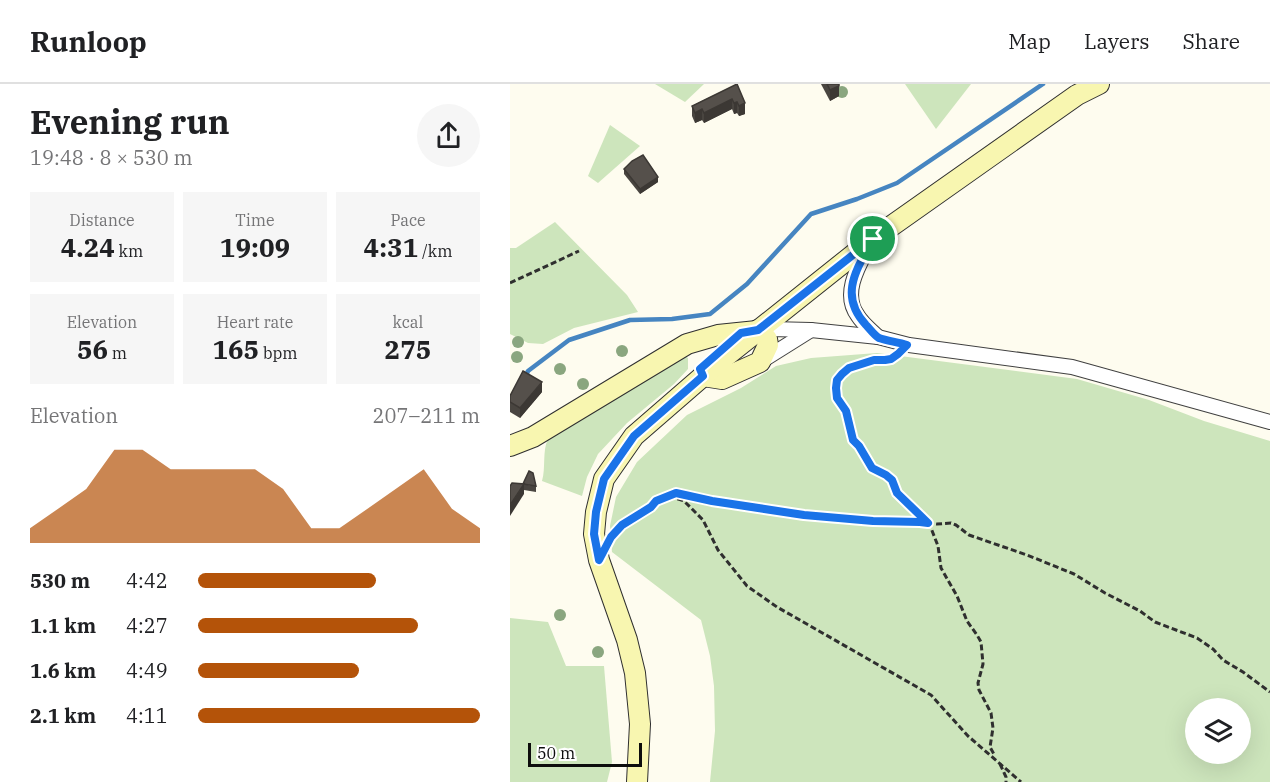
<!DOCTYPE html>
<html lang="en">
<head>
<meta charset="utf-8">
<style>
	body { margin:0; font-family:"IBM Plex Serif",serif; background:#f6f6f6; color:#202124; height:100vh; display:flex; flex-direction:column; font-size:22px; white-space:nowrap }
	* { box-sizing:border-box; margin:0 }
	p { font-size:20px; color:#757577 }
	.icon { flex:none; width:33px; height:33px; fill:none; stroke:currentColor; stroke-width:2; stroke-linecap:round; stroke-linejoin:round }
	.map { position:relative; flex:1; overflow:hidden }
	.drawer { display:flex; flex-direction:column; background:#fff; width:510px }
	.drawer>* { flex:none }
	.fabs { position:absolute; left:675px; top:614px; display:grid; gap:12px }
	.fabs a { display:grid; place-items:center; width:66px; height:66px; border-radius:50%; background:#fff; box-shadow:0 6px 24px #0002; font-size:30px }
	.scale { position:absolute; left:18px; bottom:15px; width:114px; box-sizing:border-box; padding-left:6px; border:3px solid #0d0d0d; border-top:0; font-size:16px; line-height:21px; white-space:nowrap; color:#0d0d0d; -webkit-text-stroke:4px #fff; paint-order:stroke }
	.pin { position:absolute; display:grid; place-items:center; width:51px; height:51px; color:#fff; margin:-26px; border:3px solid #fff; border-radius:50%; box-shadow:0 2px 6px #0007 }
	.round { display:grid; place-items:center; flex:none; width:63px; height:63px; border-radius:32px; background:#f6f6f6 }
	.head { display:flex; align-items:center; justify-content:space-between; height:102px; padding:0 30px }
	h1 { font-size:33px; font-weight:700; line-height:45px }
	.metrics { display:grid; grid-template-columns:repeat(3,1fr); gap:9px; height:102px; padding:6px 30px }
	.metrics div { display:grid; align-content:center; border-radius:0px; background:#f6f6f6; text-align:center }
	.metrics b { font-size:26px; font-weight:700 }
	.metrics small { font-size:16px; font-weight:400 }
	.metrics p { font-size:16px }
	.chart { height:168px; padding:12px 30px }
	.chart p { display:flex; justify-content:space-between }
	.chart svg { width:100%; height:108px; margin-top:6px; fill:#b45309; opacity:.7 }
	ul { padding:0 30px; list-style:none; font-size:20px }
	li { display:grid; grid-template-columns:96px 72px 1fr; align-items:center; height:45px }
	li i { height:15px; border-radius:8px; background:#b45309 }
	header { display:flex; align-items:center; gap:36px; box-sizing:border-box; height:84px; padding:0 30px; background:#fff; border-bottom:2px solid #e0e0e0 }
	header strong { font-size:28px }
	nav { display:flex; gap:33px; margin-inline-start:auto; font-size:21px }
	main { display:flex; flex:1; min-height:0 }
	.map>svg:first-child { display:block }
</style>
</head>
<body>
<header>
<strong>Runloop</strong>
<nav><a>Map</a><a>Layers</a><a>Share</a></nav>
</header>
<main>
<section class="drawer">
<div class="head"><div><h1>Evening run</h1><p>19:48 · 8 × 530 m</p></div><a class="round"><svg class="icon" aria-label="share" viewBox="0 0 24 24"><path d="M12 15V3M7 8l5-5 5 5M5 13v7h14v-7"/></svg></a></div>
<div class="metrics">
<div><p>Distance</p><b>4.24<small> km</small></b></div>
<div><p>Time</p><b>19:09</b></div>
<div><p>Pace</p><b>4:31<small> /km</small></b></div>
</div>
<div class="metrics">
<div><p>Elevation</p><b>56<small> m</small></b></div>
<div><p>Heart rate</p><b>165<small> bpm</small></b></div>
<div><p>kcal</p><b>275</b></div>
</div>
<div class="chart"><p><span>Elevation</span>207–211 m</p>
<svg viewBox="0 0 160 44" preserveAspectRatio="none"><path d="M0 44V38L10 30L20 22L30 6L40 6L50 14L60 14L70 14L80 14L90 22L100 38L110 38L120 30L130 22L140 14L150 30L160 38V44z"/></svg>
</div>
<ul>
<li><b>530 m</b>4:42<i style="width:63%"></i></li>
<li><b>1.1 km</b>4:27<i style="width:78%"></i></li>
<li><b>1.6 km</b>4:49<i style="width:57%"></i></li>
<li><b>2.1 km</b>4:11<i style="width:100%"></i></li>
</ul>
</section>
<div class="map">
<svg width="760" height="698" viewBox="0 0 760 698">
	<rect width="100%" height="100%" fill="#fefcef"/>
	<g fill="#cde5bc" fill-rule="evenodd">
		<path d="M145,0h49l-19,18z"/>
		<path d="M395,0h66l-35,45z"/>
		<path d="M100,41l30,21 -42,37 -10,-7z"/>
		<path d="M45,138l72,73 11,17 -64,16 -31,16 -15,-1 -18,-9v-86h6z"/>
		<path d="M367,269l200,26 72,21 55,21 66,20v341h-560l5,-51 -1,-45 -4,-30 -9,-36 -89,-68 -2,-26 6,-29 21,-35 50,-47 54,-27 35,-22 35,-8zM686,624h44v45h-44z"/>
		<path d="M175,272l3,2v11l-14,15 -47,39 -29,31 -11,23 -5,19 -40,-15c4,-13 0,-30 6,-42z"/>
		<path d="M0,534l38,4 18,44h38l8,96 -5,20h-97z"/>
	</g>
	<g fill="none" stroke-linecap="round" stroke-linejoin="round">
		<path stroke="#4685c1" stroke-width="4.5" d="M15,294l3,-7 41,-31 61,-20 42,-1 38,-5 37,-30 64,-70 46,-15 40,-16 146,-99"/>
		<g stroke="#404040" stroke-width="16">
			<g id="street">
				<path d="M360,160c-11,21 -29,50 -12,72 5,8 13,14 20,21"/>
				<path d="M248,246l12,-1 41,1 67,7 31,8 163,22 198,55"/>
				<path d="M250,278l51,-32"/>
			</g>
		</g>
		<g stroke="#2f2f2f" stroke-width="22">
			<g id="secondary">
				<path d="M193,292l19,3 38,-17 8,-17 -1,-6 -9,-9"/>
				<path d="M0,362l23,-9 154,-93 31,-9 39,-4"/>
				<path d="M127,698l3,-58 -5,-51 -8,-33 -28,-80 -5,-26 2,-22 8,-33 30,-43 91,-79 148,-118 204,-144 22,-11"/>
			</g>
		</g>
		<g stroke="#2f2f2f" stroke-width="3" stroke-dasharray="6 3" stroke-linecap="butt">
			<path d="M0,199l69,-32"/>
			<path d="M385,272l-10,4 -15,1 -21,7 -8,6 -4,6 -1,8 1,10 9,13 7,29 6,5 13,23 14,7 6,6 5,12 32,30 9,23 3,22 16,28 10,25 10,14 4,7 2,22 -5,19 1,7 12,23 2,15 -3,19 5,9"/>
			<path d="M159,412l7,-3 37,8 91,14 69,6 47,1 17,2 14,-1 5,2 13,10 58,20 47,19 31,19 35,18 15,11 42,16 16,11 10,11 20,12 27,20"/>
			<path d="M101,453l11,-12 29,-18 5,-6 13,-5 15,5 19,19 15,30 29,36 30,21 154,88 37,41 53,46"/>
			<path d="M490,680l6,13v5"/>
		</g>
		<use href="#street" stroke="#fff" stroke-width="14"/>
		<use href="#secondary" stroke="#f8f6b0" stroke-width="20"/>
	</g>
	<g fill="#8aa67f">
		<circle cx="332" cy="8" r="6"/>
		<circle cx="8" cy="258" r="6"/>
		<circle cx="112" cy="267" r="6"/>
		<circle cx="7" cy="273" r="6"/>
		<circle cx="50" cy="285" r="6"/>
		<circle cx="73" cy="300" r="6"/>
		<circle cx="50" cy="531" r="6"/>
		<circle cx="88" cy="568" r="6"/>
	</g>
	<g fill="#494540">
		<path d="M227,0l8,30 -6,2 -2,-3 -3,1 -2,-5 -28,14 -2,-3 -7,3 -3,-7v-10z"/>
		<path d="M311,0h18v12l-9,5z"/>
		<path d="M114,85l34,13 -18,12 -16,-20z"/>
		<path d="M32,308l-22,26 -10,-6v-16z"/>
		<path d="M2,399l24,3v6l-12,-2v4z"/>
	</g>
	<g fill="#3c3834">
		<path d="M329,2v10l-9,5v-11z"/>
		<path d="M222,15v10l-28,14v-10z"/>
		<path d="M227,18v11l-3,1v-11z"/>
		<path d="M235,19v11l-6,2v-10z"/>
		<path d="M192,25v11l-7,3v-10z"/>
		<path d="M148,93v5l-18,12v-5z"/>
		<path d="M32,298v10l-22,26v-10z"/>
		<path d="M14,400v10l-14,22v-11z"/>
	</g>
	<g fill="#55504b" stroke="#3c3834" stroke-width="1.5">
		<path d="M227,0l8,19 -6,3 -2,-4 -3,1 -2,-4 -28,14 -2,-4 -7,4 -3,-7z"/>
		<path d="M317,0h12v2l-9,4z"/>
		<path d="M133,71l15,22 -18,12 -16,-20 8,-8z"/>
		<path d="M13,287l19,11 -22,26 -10,-6v-6z"/>
		<path d="M19,387l4,2 3,13 -13,-2z"/>
		<path d="M2,399l12,1 -14,21v-19z"/>
	</g>
	<g fill="none" stroke-linecap="round" stroke-linejoin="round">
		<g stroke="#fff" stroke-width="12">
			<path id="route" d="M363,155c-16,30 -35,56 -7,86 4,4 8,10 13,13 8,3 19,4 28,7l-9,9 -7,5 -6,1h-11l-25,8 -7,6 -5,6 -1,8 1,10 9,13 7,29 6,6 13,22 14,7 6,5 5,13 31,30 -8,-1 -47,-1 -69,-6 -92,-14 -36,-8 -20,8 -5,6 -29,18 -11,12 -12,23 -5,-26 2,-22 8,-33 30,-43 69,-60 -3,-7 41,-36 17,-3z"/>
		</g>
		<use href="#route" stroke="#1a73e8" stroke-width="8"/>
	</g>
</svg>
<div class="fabs">
<a><svg class="icon" aria-label="layers" viewBox="0 0 24 24"><path d="M12 4l9 5-9 5-9-5zM3 14l9 5 9-5"/></svg></a>
</div>
<div class="scale">50 m</div>
<div class="pin" style="left:363px;top:155px;background:#1e9e55"><svg class="icon" aria-label="arrive" viewBox="0 0 24 24"><path d="M6 21V4h12l-3 4 3 4H6"/></svg></div>
</div>
</main>
</body>
</html>
